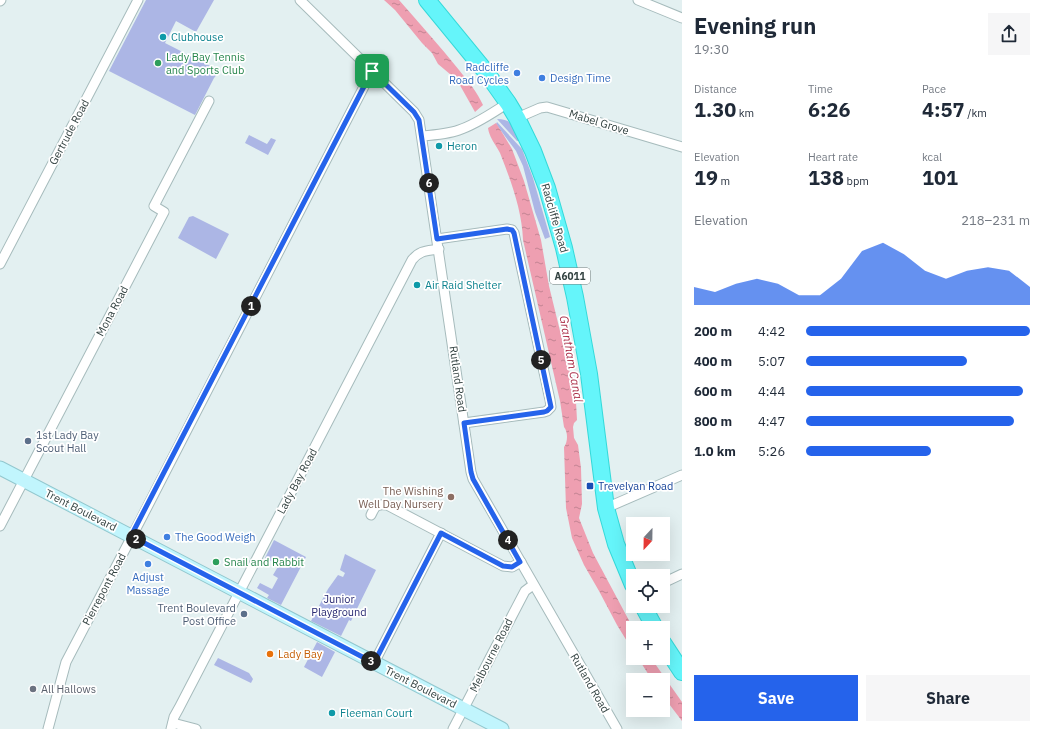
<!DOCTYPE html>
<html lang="en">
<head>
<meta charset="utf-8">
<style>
	body { margin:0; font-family:"IBM Plex Sans",sans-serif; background:#f6f6f7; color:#1f2937; height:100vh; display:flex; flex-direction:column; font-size:15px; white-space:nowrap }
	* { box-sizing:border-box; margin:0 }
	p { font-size:13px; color:#747a83 }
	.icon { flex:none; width:22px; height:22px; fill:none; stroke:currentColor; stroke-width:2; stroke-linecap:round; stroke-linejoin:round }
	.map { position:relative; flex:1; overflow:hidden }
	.drawer { display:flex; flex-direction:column; background:#fff; width:360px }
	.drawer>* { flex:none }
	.needle { width:26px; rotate:202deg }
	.fabs { position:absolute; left:626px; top:517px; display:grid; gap:8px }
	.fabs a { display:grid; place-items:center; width:44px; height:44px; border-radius:0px; background:#fff; box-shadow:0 4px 16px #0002; font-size:20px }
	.pin { position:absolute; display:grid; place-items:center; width:34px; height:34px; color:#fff; margin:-17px; border-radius:8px; box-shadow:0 2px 6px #0006 }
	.km { position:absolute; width:20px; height:20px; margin:-10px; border-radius:50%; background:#222; color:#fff; font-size:11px; line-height:20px; text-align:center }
	.round { display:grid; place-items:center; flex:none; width:42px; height:42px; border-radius:0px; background:#f6f6f7 }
	.summary { display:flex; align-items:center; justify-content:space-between; height:68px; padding:0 12px }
	h1 { font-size:22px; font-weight:700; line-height:30px }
	.figures { display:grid; grid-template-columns:repeat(3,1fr); gap:6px; height:68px; padding:4px 12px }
	.figures div { display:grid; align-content:center }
	.figures b { font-size:20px; font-weight:700 }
	.figures small { font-size:11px; font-weight:400 }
	.figures p { font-size:11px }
	.chart { height:112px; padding:8px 12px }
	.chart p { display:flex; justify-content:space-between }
	.chart svg { width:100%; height:72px; margin-top:4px; fill:#2563eb; opacity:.7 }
	.cta { display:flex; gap:8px; margin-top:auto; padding:8px 12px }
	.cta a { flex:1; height:46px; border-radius:0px; background:#2563eb; color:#fff; font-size:16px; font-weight:700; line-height:46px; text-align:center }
	.cta a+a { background:#f6f6f7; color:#1f2937 }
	ul { padding:0 12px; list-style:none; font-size:13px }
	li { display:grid; grid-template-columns:64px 48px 1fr; align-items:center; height:30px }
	li i { height:10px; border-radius:5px; background:#2563eb }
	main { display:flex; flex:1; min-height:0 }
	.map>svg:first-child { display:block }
</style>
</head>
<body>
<main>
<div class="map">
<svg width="682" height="729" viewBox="0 0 682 729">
	<defs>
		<pattern id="water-ripples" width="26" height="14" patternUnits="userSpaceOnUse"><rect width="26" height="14" fill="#ee9fb1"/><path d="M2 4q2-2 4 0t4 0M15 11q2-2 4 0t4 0" fill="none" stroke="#c28392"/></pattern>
	</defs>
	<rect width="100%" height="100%" fill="#e3f0f1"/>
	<g fill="#acb6e5">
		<path d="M146,0h68l-18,32 -20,-11 -11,22 55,28 -6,7 -19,37 -86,-44z"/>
		<path d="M497,119c16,0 17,9 24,22h-4z"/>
		<path d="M497,122l25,27 11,29 17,59 -5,2 -10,-27 -12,-46 -7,-15 -20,-27z"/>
		<path d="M249,135l18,9 4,-6 5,2 -8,15 -23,-12z"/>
		<path d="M193,216l36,18 -13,25 -38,-21 11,-21z"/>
		<path d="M274,540l32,17 -25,48 -14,-7 2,-3 -12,-7 3,-5 12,6 6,-11 -5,-3 6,-10 -14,-7z"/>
		<path d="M345,554l31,16 -25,51 -2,-1 -8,16 -30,-15 17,-32 10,-14 5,2 2,-4 -5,-3z"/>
		<path d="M317,642l18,10 -13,25 -18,-10z"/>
		<path d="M218,658l31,15 4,6 -2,4 -37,-18z"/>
	</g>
	<g fill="url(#water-ripples)">
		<path d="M384,0h15c20,23 41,46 60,70 9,11 18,22 24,35l-8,7 -18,-32 -19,-16 -6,-11 -10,-10 -27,-33z"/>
		<path d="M496,123l7,11 9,15 12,32 17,59 8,46 20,82 7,34 1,18 -3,3 -1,4 1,11 4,7 3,23 1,36 -3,14 14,35 40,75v23l-16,-26 -18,-34 -15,-26 -12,-27 -6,-30 -2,-61c4,-5 4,-15 0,-20l-4,-26 -37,-161c-1,-30 -12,-59 -23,-87 -4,-8 -11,-16 -12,-25z"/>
		<path d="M638,658h13l31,44v19l-19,-25v-16h-11z"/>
	</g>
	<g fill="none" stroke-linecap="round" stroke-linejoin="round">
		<g stroke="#a6bbbc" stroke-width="11">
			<g id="street">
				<path d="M300,0l114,112 5,8 52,352 2,7 144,250"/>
				<path d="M638,0l44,18"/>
				<path d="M0,1l1,-1"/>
				<path d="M517,118l23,-10 7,-1 135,40"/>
				<path d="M422,136c13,-1 26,-2 37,-6 18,-6 33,-17 49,-27"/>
				<path d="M437,239l70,-10 5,1 2,3 36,167 1,7 -4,4 -3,1 -80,11"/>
				<path d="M0,264l138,-264"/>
				<path d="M606,508l76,-33"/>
				<path d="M371,515c4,-9 5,-11 16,-10l116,61 9,1 9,-5"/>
				<path d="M0,526l164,-314 -10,-6 55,-105"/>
				<path d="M663,583l19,-9"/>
				<path d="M374,663l67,-130"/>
				<path d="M173,723l23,6"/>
				<path d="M48,729l18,-67 75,-143 231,-448"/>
				<path d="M171,729l3,-12 5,-9 233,-448c8,-10 15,-9 27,-11"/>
				<path d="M453,729l72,-138 8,-6"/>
			</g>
		</g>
		<g stroke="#92c7ce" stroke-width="15">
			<path id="secondary" d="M0,468l502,261"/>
		</g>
		<g stroke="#35d9d9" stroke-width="18">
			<g id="highway">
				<path d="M427,0l59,72 22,31 9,15 16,33 14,37 17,60 11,49 14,77 17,134 10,36 17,41"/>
				<path d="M643,606l12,22"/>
				<path d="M663,643l19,29"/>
			</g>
		</g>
		<use href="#street" stroke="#fff" stroke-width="9"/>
		<use href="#secondary" stroke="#c1f5fd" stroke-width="13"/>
		<use href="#highway" stroke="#65f5fa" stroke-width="16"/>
	</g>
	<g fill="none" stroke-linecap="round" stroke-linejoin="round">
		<g stroke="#fff" stroke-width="8">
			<path id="route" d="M372,71l42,41 5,8 18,119 70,-10 5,1 2,3 37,174 -4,4 -3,1 -80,11 7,49 2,7 47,83 -8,5 -9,-1 -62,-33 -67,130 -243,-127z"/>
		</g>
		<use href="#route" stroke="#2563eb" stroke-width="5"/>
	</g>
	<g fill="#0f9aa8" stroke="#fff" stroke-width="1.5">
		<circle cx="163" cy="37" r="4"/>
		<circle cx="439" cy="146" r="4"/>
		<circle cx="417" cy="285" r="4"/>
		<circle cx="332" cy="713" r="4"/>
	</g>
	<g fill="#2e9e5b" stroke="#fff" stroke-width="1.5">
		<circle cx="158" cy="63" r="4"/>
		<circle cx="216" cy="562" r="4"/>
	</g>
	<g fill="#3f7fe0" stroke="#fff" stroke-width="1.5">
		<circle cx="517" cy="73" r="4"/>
		<circle cx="542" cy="78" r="4"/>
		<circle cx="167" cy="537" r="4"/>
		<circle cx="148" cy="564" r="4"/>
	</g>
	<g fill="#5c6f8a" stroke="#fff" stroke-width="1.5">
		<circle cx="28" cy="441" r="4"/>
		<circle cx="244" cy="614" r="4"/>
	</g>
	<rect fill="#1a4fb4" stroke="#fff" stroke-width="1.5" x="586" y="482" width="8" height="8" rx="2"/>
	<circle fill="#8d6e63" stroke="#fff" stroke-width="1.5" cx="451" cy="497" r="4"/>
	<circle fill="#e8710a" stroke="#fff" stroke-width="1.5" cx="270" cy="654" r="4"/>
	<circle fill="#6b7280" stroke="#fff" stroke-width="1.5" cx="33" cy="689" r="4"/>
	<g text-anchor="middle" stroke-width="3.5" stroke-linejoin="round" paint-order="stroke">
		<rect fill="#fff" stroke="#717b7b" stroke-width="1" x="550" y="268" width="40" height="16" rx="3"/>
		<g font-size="10" font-weight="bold" fill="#344342">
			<text x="570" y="280">A6011</text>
		</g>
		<g font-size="11" fill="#0d838f" stroke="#fff" text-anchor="start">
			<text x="171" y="41">Clubhouse</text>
			<text x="447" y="150">Heron</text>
			<text x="425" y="289">Air Raid Shelter</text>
			<text x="340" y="717">Fleeman Court</text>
		</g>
		<g font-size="11" fill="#27864d" stroke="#fff" text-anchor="start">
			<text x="166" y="61">Lady Bay Tennis<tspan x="166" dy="13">and Sports Club</tspan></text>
			<text x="224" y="566">Snail and Rabbit</text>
		</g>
		<g font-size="11" fill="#366cbe" stroke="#fff" text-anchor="start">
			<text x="509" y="71" text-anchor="end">Radcliffe<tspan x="509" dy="13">Road Cycles</tspan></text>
			<text x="550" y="82">Design Time</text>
			<text x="175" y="541">The Good Weigh</text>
			<text x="148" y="581" text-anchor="middle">Adjust<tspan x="148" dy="13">Massage</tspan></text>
		</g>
		<g font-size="11" fill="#344342" stroke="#fff">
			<text transform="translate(599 122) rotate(17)" y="4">Mabel Grove</text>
			<text transform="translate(69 132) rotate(-62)" y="4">Gertrude Road</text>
			<text transform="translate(555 218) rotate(74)" y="4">Radcliffe Road</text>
			<text transform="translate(112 311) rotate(-62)" y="4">Mona Road</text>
			<text transform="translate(458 379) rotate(82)" y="4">Rutland Road</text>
			<text transform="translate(297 481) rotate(-62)" y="4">Lady Bay Road</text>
			<text transform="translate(81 510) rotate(27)" y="4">Trent Boulevard</text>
			<text transform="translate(104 589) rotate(-62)" y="4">Pierrepont Road</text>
			<text transform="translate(491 655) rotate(-63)" y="4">Melbourne Road</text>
			<text transform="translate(590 683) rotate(60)" y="4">Rutland Road</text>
			<text transform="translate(421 687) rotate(27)" y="4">Trent Boulevard</text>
		</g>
		<g font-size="11" fill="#4e5e75" stroke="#fff" text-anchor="start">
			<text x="36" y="439">1st Lady Bay<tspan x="36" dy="13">Scout Hall</tspan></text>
			<text x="236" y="612" text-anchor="end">Trent Boulevard<tspan x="236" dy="13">Post Office</tspan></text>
		</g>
		<g font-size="11" fill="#164399" stroke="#fff" text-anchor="start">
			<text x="598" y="490">Trevelyan Road</text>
		</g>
		<g font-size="11" fill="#785e54" stroke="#fff" text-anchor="end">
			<text x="443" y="495">The Wishing<tspan x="443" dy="13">Well Day Nursery</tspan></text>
		</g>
		<g font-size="11" fill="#292a72" stroke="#fff">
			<text x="339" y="603">Junior<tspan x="339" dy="13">Playground</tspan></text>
		</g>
		<g font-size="11" fill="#c56008" stroke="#fff" text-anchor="start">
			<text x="278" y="658">Lady Bay</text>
		</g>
		<g font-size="11" fill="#5b616d" stroke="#fff" text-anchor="start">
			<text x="41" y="693">All Hallows</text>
		</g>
		<g font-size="12" font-style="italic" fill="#ab304a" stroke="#fff">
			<text transform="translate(571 359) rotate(80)" y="4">Grantham Canal</text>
		</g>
	</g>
</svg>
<div class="fabs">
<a><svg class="needle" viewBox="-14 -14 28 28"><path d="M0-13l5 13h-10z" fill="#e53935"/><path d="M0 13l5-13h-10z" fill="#747a83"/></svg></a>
<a><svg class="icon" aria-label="locate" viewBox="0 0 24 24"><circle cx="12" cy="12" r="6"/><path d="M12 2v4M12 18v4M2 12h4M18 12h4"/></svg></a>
<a>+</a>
<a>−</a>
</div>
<div class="pin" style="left:372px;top:71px;background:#1e9e55"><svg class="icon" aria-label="arrive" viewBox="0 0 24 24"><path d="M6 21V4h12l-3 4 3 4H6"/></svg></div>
<b class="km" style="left:251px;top:306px">1</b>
<b class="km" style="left:136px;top:539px">2</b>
<b class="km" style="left:371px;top:661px">3</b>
<b class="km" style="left:508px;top:540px">4</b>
<b class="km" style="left:541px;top:360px">5</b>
<b class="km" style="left:429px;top:183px">6</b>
</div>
<section class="drawer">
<div class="summary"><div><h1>Evening run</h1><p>19:30</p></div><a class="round"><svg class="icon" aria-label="share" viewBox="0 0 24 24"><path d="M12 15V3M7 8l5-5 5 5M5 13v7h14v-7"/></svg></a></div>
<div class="figures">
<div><p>Distance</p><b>1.30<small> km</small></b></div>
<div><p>Time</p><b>6:26</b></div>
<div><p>Pace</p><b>4:57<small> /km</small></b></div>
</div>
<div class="figures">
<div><p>Elevation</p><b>19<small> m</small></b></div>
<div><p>Heart rate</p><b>138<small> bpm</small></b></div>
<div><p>kcal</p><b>101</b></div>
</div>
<div class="chart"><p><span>Elevation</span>218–231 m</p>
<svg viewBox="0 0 160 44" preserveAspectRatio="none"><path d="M0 44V33L10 36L20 31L30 28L40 31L50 38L60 38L70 28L80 11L90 6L100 13L110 23L120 28L130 23L140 21L150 23L160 33V44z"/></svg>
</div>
<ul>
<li><b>200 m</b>4:42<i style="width:100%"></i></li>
<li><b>400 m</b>5:07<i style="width:72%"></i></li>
<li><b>600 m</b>4:44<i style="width:97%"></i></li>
<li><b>800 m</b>4:47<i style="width:93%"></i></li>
<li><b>1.0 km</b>5:26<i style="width:56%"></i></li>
</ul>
<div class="cta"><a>Save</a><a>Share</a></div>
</section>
</main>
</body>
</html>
